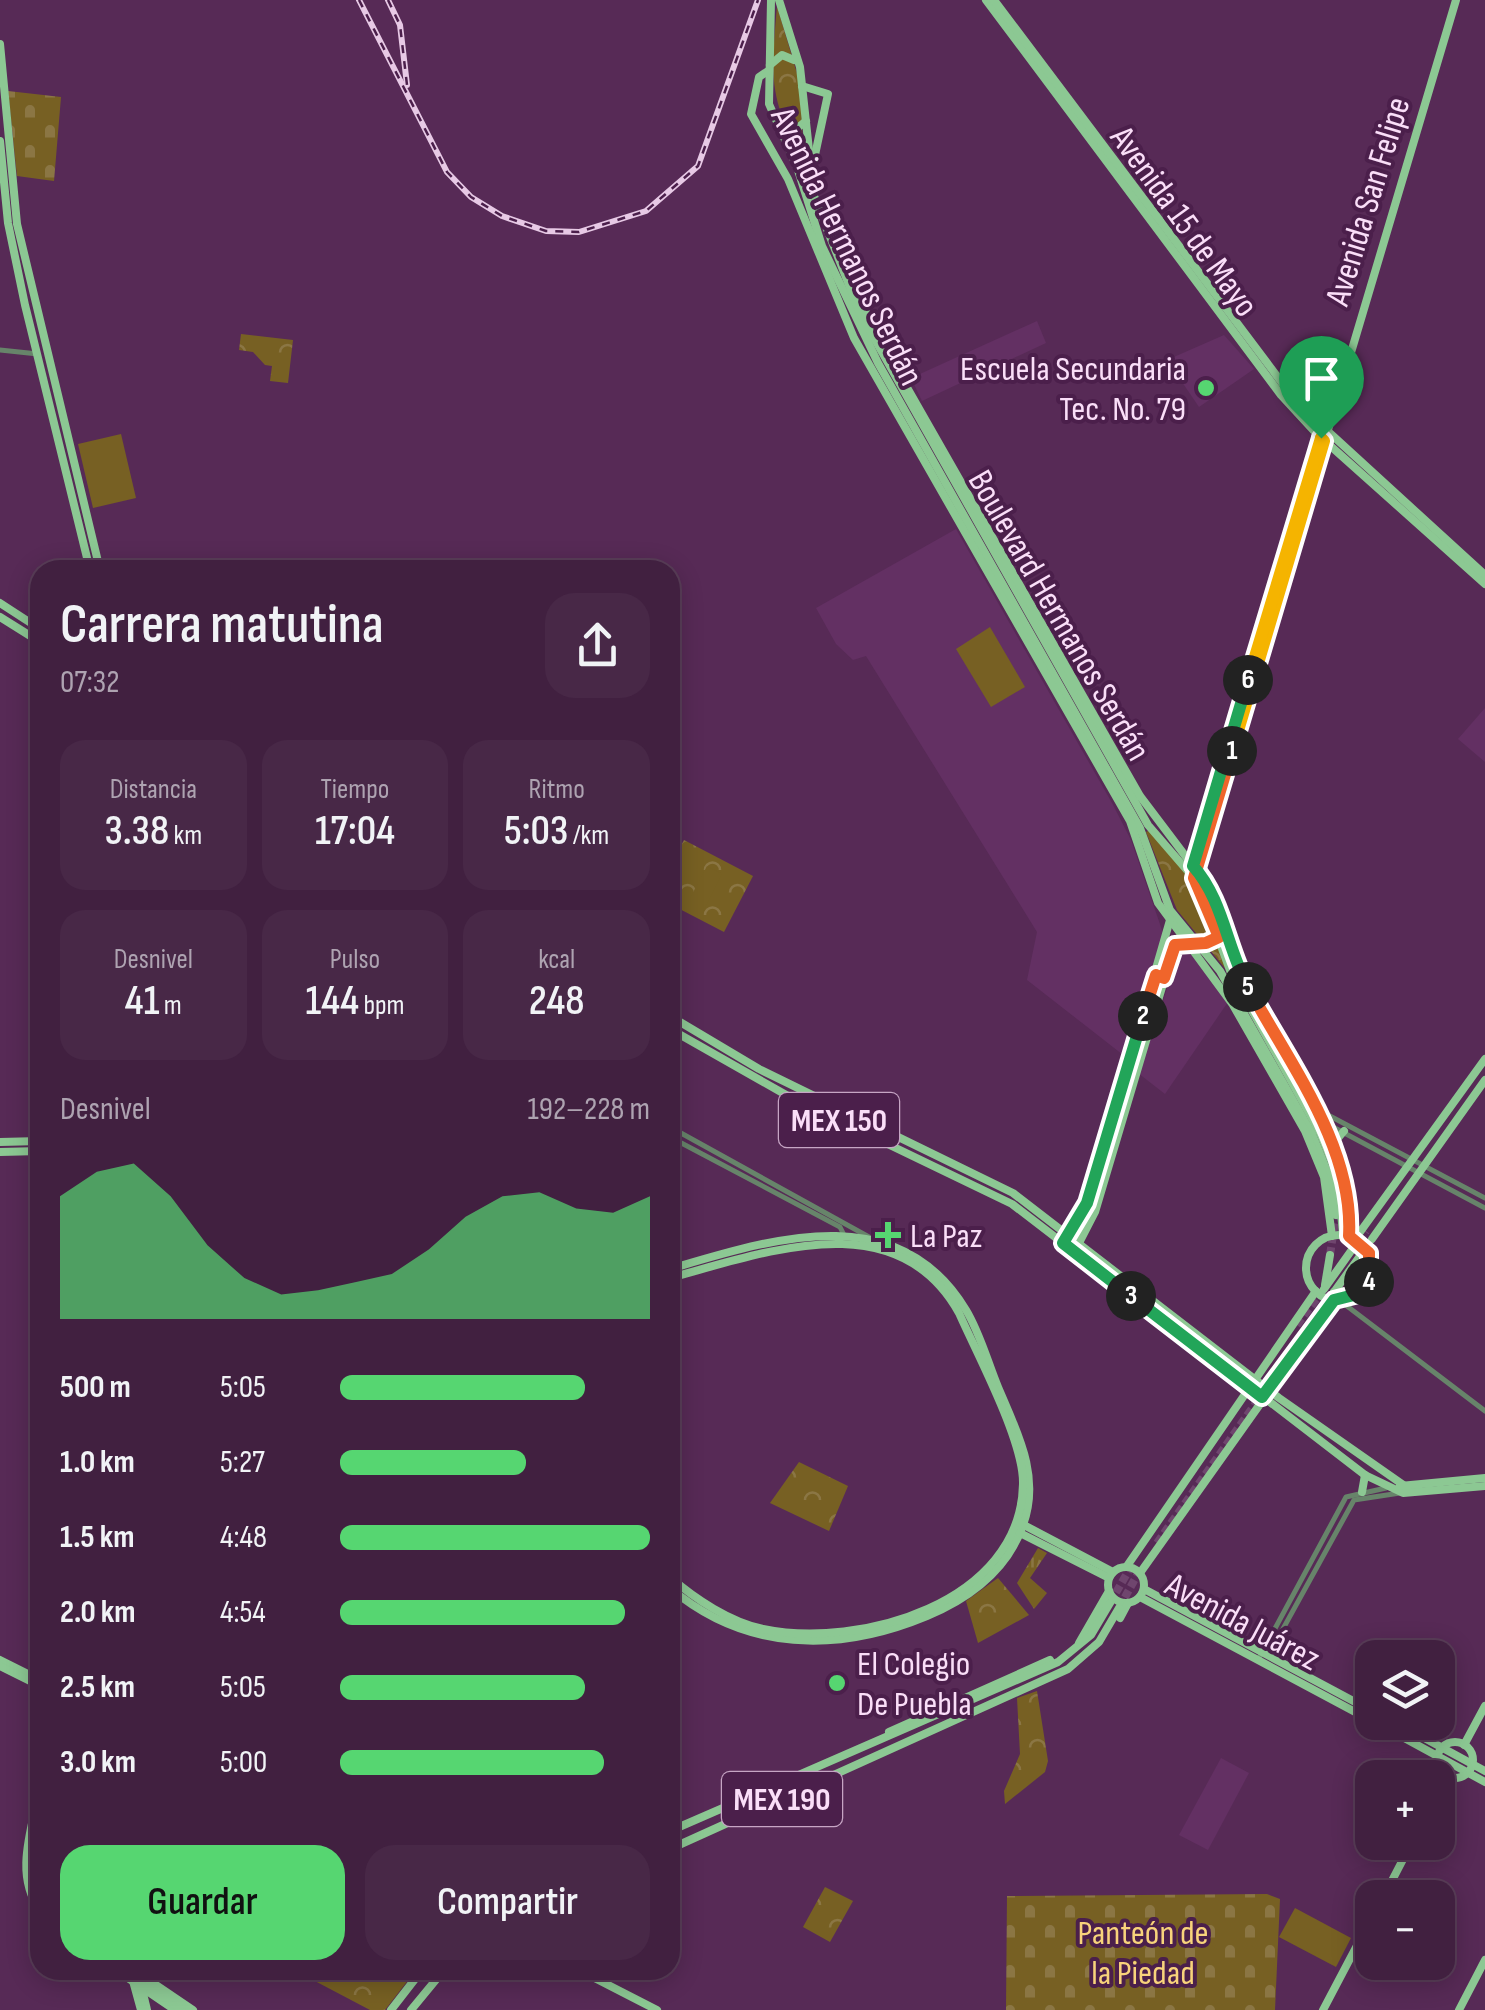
<!DOCTYPE html>
<html lang="es">
<head>
<meta charset="utf-8">
<style>
	body { margin:0; font-family:"Sofia Sans Condensed",sans-serif; background:#482847; color:#f1f3f6; height:100vh; display:flex; flex-direction:column; font-size:38px; white-space:nowrap }
	* { box-sizing:border-box; margin:0 }
	p { font-size:32px; color:#aea3b1 }
	.icon { flex:none; width:55px; height:55px; fill:none; stroke:currentColor; stroke-width:2; stroke-linecap:round; stroke-linejoin:round }
	.map { position:relative; flex:1; overflow:hidden }
	.sheet { position:absolute; left:30px; top:560px; width:650px; height:1420px; display:flex; flex-direction:column; background:#412040; border-radius:30px; box-shadow:0 5px 25px #0003,0 0 0 2px #5a3e59 }
	.sheet>* { flex:none }
	.controls { position:absolute; left:1355px; top:1640px; display:grid; gap:20px }
	.controls a { display:grid; place-items:center; width:100px; height:100px; border-radius:20px; background:#412040; box-shadow:0 5px 25px #0003,0 0 0 2px #5a3e59; font-size:50px }
	.pin { position:absolute; display:grid; place-items:center; width:85px; height:85px; color:#fff; margin:-102px -42px; border-radius:50% 50% 50% 0; rotate:-45deg; box-shadow:0 0 10px #0007 }
	.pin .icon { rotate:45deg }
	.km { position:absolute; width:50px; height:50px; margin:-25px; border-radius:50%; background:#222; color:#fff; font-size:28px; line-height:50px; text-align:center }
	.round { display:grid; place-items:center; flex:none; width:105px; height:105px; border-radius:30px; background:#482847 }
	.headline { display:flex; align-items:center; justify-content:space-between; height:170px; padding:0 30px }
	h1 { font-size:55px; font-weight:600; line-height:75px }
	.metrics { display:grid; grid-template-columns:repeat(3,1fr); gap:15px; height:170px; padding:10px 30px }
	.metrics div { display:grid; align-content:center; border-radius:25px; background:#482847; text-align:center }
	.metrics b { font-size:42px; font-weight:600 }
	.metrics small { font-size:28px; font-weight:400 }
	.metrics p { font-size:28px }
	.chart { height:280px; padding:20px 30px }
	.chart p { display:flex; justify-content:space-between }
	.chart svg { width:100%; height:180px; margin-top:10px; fill:#56d671; opacity:.7 }
	.primary-button { display:flex; gap:20px; margin-top:auto; padding:20px 30px }
	.primary-button a { flex:1; height:115px; border-radius:30px; background:#56d671; color:#111; font-size:40px; font-weight:600; line-height:115px; text-align:center }
	.primary-button a+a { background:#482847; color:#f1f3f6 }
	ul { padding:0 30px; list-style:none; font-size:32px }
	li { display:grid; grid-template-columns:160px 120px 1fr; align-items:center; height:75px }
	li i { height:25px; border-radius:12px; background:#56d671 }
	.map>svg:first-child { display:block }
</style>
</head>
<body>
<div class="map">
<svg width="1485" height="2010" viewBox="0 0 1485 2010">
	<defs>
		<pattern id="grass-tufts" width="24" height="20" patternUnits="userSpaceOnUse" patternTransform="scale(2.5)"><rect width="24" height="20" fill="#776023"/><path d="M3 7l-1-3M5 7V3M7 7l1-3M15 17l-1-3M17 17v-4M19 17l1-3" fill="none" stroke="#8b7644"/></pattern>
		<pattern id="cemetery-stones" width="16" height="16" patternUnits="userSpaceOnUse" patternTransform="scale(2.5)"><rect width="16" height="16" fill="#776023"/><path d="M2 7V4a2 2 0 0 1 4 0v3zM10 15v-3a2 2 0 0 1 4 0v3z" fill="#8b7644"/></pattern>
		<pattern id="park-crowns" width="20" height="18" patternUnits="userSpaceOnUse" patternTransform="scale(2.5)"><rect width="20" height="18" fill="#776023"/><path d="M2 6a3 3 0 1 1 6 0M12 15a3 3 0 1 1 6 0" fill="none" stroke="#8b7644"/></pattern>
	</defs>
	<rect width="100%" height="100%" fill="#572a56"/>
	<g fill="#633063">
		<path d="M1037,321l9,22 -124,58 -11,-23z"/>
		<path d="M1224,335l30,34 -55,38 -32,-47z"/>
		<path d="M956,529l156,274 19,37 32,93 -36,125 -100,-78 10,-48 -171,-276 -13,4 -17,-16 -20,-36z"/>
		<path d="M1485,708v54l-27,-23z"/>
		<path d="M1188,945l40,57 -63,92 -27,-21 42,-122z"/>
		<path d="M1221,1758l28,15 -41,77 -29,-15z"/>
	</g>
	<path fill="url(#grass-tufts)" d="M1038,1548l9,5 -17,25 17,15 -13,16 -17,-26z"/>
	<g fill="url(#cemetery-stones)">
		<path d="M8,91l53,6 -7,84 -37,-5z"/>
		<path d="M1267,1894l13,5 -5,111h-269l1,-114z"/>
	</g>
	<g fill="url(#park-crowns)">
		<path d="M777,6l24,81 2,79c-33,-71 -33,-81 -26,-160z"/>
		<path d="M241,334l52,6 -5,43 -18,-2 2,-15 -7,-1 -12,-13 -14,-2z"/>
		<path d="M1150,830l45,54 33,88 -51,-62 -31,-78z"/>
		<path d="M684,840l69,36 -29,56 -54,-28v-37z"/>
		<path d="M799,1462l49,24 -19,45 -59,-28z"/>
		<path d="M998,1578l31,37 -51,28 -12,-42z"/>
		<path d="M1037,1691l11,70 -3,11 -40,32 -1,-13 16,-37 -3,-56z"/>
		<path d="M825,1887l28,14 -23,41 -27,-15z"/>
		<path d="M294,1970h122l-31,40h-15z"/>
	</g>
	<g fill="#776023">
		<path d="M121,434l15,64 -43,10 -15,-64z"/>
		<path d="M990,627l35,60 -34,20 -35,-58z"/>
		<path d="M707,866l15,8 -19,38 -16,-8z"/>
		<path d="M1295,1908l56,30 -15,29 -57,-30z"/>
	</g>
	<g fill="none" stroke-linecap="round" stroke-linejoin="round">
		<g stroke="#6f456e" stroke-width="8" stroke-dasharray="8 4" stroke-linecap="butt">
			<path d="M1351,1251l15,-20"/>
			<path d="M1330,1255l6,-40"/>
			<path d="M1297,1325l27,-36"/>
			<path d="M1157,1543l177,-251"/>
			<path d="M1110,1603l23,-40"/>
			<path d="M1119,1608l22,-40"/>
		</g>
		<g stroke="#67846a" stroke-width="5">
			<path d="M0,350l38,4"/>
			<path d="M1311,1106l174,92"/>
			<path d="M1318,1119l167,89"/>
			<path d="M670,1127l199,110"/>
			<path d="M670,1137l170,90 4,8"/>
			<path d="M1339,1300l146,111"/>
			<path d="M1268,1656l86,-156 46,-7"/>
			<path d="M1258,1660l88,-163 40,-9"/>
		</g>
		<g stroke="#8cc893" stroke-width="8">
			<path d="M771,0l-2,104 28,63 25,79 56,117 262,465 30,82 50,61 92,163 19,47 5,34"/>
			<path d="M779,0l21,67 14,129 46,117 288,512 50,58 33,90 89,160 18,44 5,58"/>
			<path d="M986,0l295,395 35,38 169,151"/>
			<path d="M994,0l304,404 187,171"/>
			<path d="M0,44l17,180 83,346"/>
			<path d="M770,65l12,-10 12,5"/>
			<path d="M768,71l-9,6 -8,37 37,65 66,159 276,483 28,82 75,102 72,126 19,46 8,59"/>
			<path d="M802,86l26,8 -16,75"/>
			<path d="M780,126l15,4 11,-9"/>
			<path d="M0,141l8,82 17,82 65,265"/>
			<path d="M829,226l12,34"/>
			<path d="M853,286l32,63"/>
			<path d="M897,370l243,426 65,86 26,72 106,203 11,41 1,38"/>
			<path d="M0,603l40,26"/>
			<path d="M0,617l40,25"/>
			<path d="M1196,873l260,-873"/>
			<path d="M670,1016l89,53 254,124 266,205 133,93"/>
			<path d="M670,1029l118,67 224,108 353,271 38,18 82,-7"/>
			<path d="M0,1142l40,-1"/>
			<path d="M1332,1145l12,-14"/>
			<path d="M0,1152l40,-1"/>
			<circle cx="1339" cy="1268" r="33"/>
			<path d="M1066,1238l26,-48 78,-270"/>
			<path d="M1355,1239l130,-180"/>
			<path d="M1372,1239l113,-159"/>
			<path d="M1078,1245l17,-33 79,-265c13,-12 32,1 47,-12"/>
			<path d="M670,1269c102,-30 228,-72 296,41 14,23 22,53 32,77 19,45 43,89 25,138 -16,46 -53,73 -96,91 -89,37 -181,36 -257,-28"/>
			<path d="M670,1278c94,-25 227,-77 289,35 18,41 65,128 64,171 -2,119 -164,165 -260,145 -33,-7 -68,-30 -93,-52"/>
			<path d="M1325,1285l5,-30"/>
			<path d="M1324,1289l27,-38"/>
			<path d="M1334,1292l15,-1 13,-10 1,-33"/>
			<path d="M1334,1292l26,-36"/>
			<path d="M1400,1486l85,-8"/>
			<path d="M1362,1492l3,-17"/>
			<path d="M1020,1523l93,49"/>
			<path d="M1020,1533l89,45"/>
			<path d="M1127,1566l189,-275"/>
			<circle cx="1126" cy="1585" r="18"/>
			<path d="M1140,1573l194,-273"/>
			<path d="M1144,1589l228,122"/>
			<path d="M1140,1597l232,124"/>
			<path d="M1120,1618l8,-15"/>
			<path d="M1079,1643l30,-52"/>
			<path d="M0,1660l40,20"/>
			<path d="M0,1666l40,20"/>
			<path d="M1375,1722l110,60"/>
			<path d="M1395,1722l90,49"/>
			<path d="M889,1732l161,-72"/>
			<circle cx="1455" cy="1760" r="18"/>
			<path d="M1464,1745l21,-39"/>
			<path d="M40,1787c-7,39 -27,87 0,123"/>
			<path d="M1438,1795l9,-19"/>
			<path d="M670,1831l388,-169 33,-27 19,-32"/>
			<path d="M40,1832v40"/>
			<path d="M670,1849l398,-180 31,-27 20,-34"/>
			<path d="M31,1862l9,37"/>
			<path d="M1383,1898l29,-56"/>
			<path d="M116,1970l59,40"/>
			<path d="M579,1970l78,40"/>
			<path d="M133,1981l8,29"/>
			<path d="M141,1985l6,25"/>
			<path d="M391,2010l31,-40"/>
			<path d="M411,2010l33,-40"/>
			<path d="M1323,2010l49,-93"/>
			<path d="M1459,2010l26,-50"/>
		</g>
		<g stroke="#e7c9e5" stroke-width="6">
			<g id="rail">
				<path d="M359,0l88,172 24,25 31,19 44,15 33,1 67,-21 52,-45 60,-166"/>
				<path d="M388,0l12,25 7,60"/>
			</g>
		</g>
		<use href="#rail" stroke="#4b1f4b" stroke-width="2.5" stroke-dasharray="8" stroke-linecap="butt"/>
		<g stroke="#8cc893" stroke-width="8">
			<path d="M124,1970l58,40"/>
			<path d="M134,1970l59,40"/>
		</g>
	</g>
	<g fill="none" stroke-linecap="round" stroke-linejoin="round">
		<g stroke="#fff" stroke-width="20">
			<path id="split-1" d="M1232,751l92,-310 -3,-3"/>
		</g>
		<g stroke="#fff" stroke-width="20">
			<path id="split-2" d="M1143,1016l13,-41 8,3 11,-33 31,-2 13,-6 -25,-59 38,-127"/>
		</g>
		<g stroke="#fff" stroke-width="20">
			<path id="split-3" d="M1131,1296l-68,-53 24,-40 56,-187"/>
		</g>
		<g stroke="#fff" stroke-width="20">
			<path id="split-4" d="M1131,1296l131,101 72,-97 24,-6 11,-12"/>
		</g>
		<g stroke="#fff" stroke-width="20">
			<path id="split-5" d="M1248,987c41,76 106,160 101,249l20,17v29"/>
		</g>
		<g stroke="#fff" stroke-width="20">
			<path id="split-6" d="M1248,987c-21,-38 -25,-88 -55,-121l55,-186"/>
		</g>
		<g stroke="#fff" stroke-width="20">
			<path id="split-7" d="M1248,680l73,-242"/>
		</g>
		<use href="#split-1" stroke="#f5b400" stroke-width="12"/>
		<use href="#split-2" stroke="#f0652b" stroke-width="12"/>
		<use href="#split-3" stroke="#22a559" stroke-width="12"/>
		<use href="#split-4" stroke="#22a559" stroke-width="12"/>
		<use href="#split-5" stroke="#f0652b" stroke-width="12"/>
		<use href="#split-6" stroke="#22a559" stroke-width="12"/>
		<use href="#split-7" stroke="#f5b400" stroke-width="12"/>
	</g>
	<g fill="#56d671" stroke="#4b1f4b" stroke-width="4">
		<circle cx="1206" cy="388" r="10"/>
		<path d="M883 1220h10v10h10v10h-10v10h-10v-10h-10v-10h10z"/>
		<circle cx="837" cy="1683" r="10"/>
	</g>
	<g text-anchor="middle" stroke-width="8" stroke-linejoin="round" paint-order="stroke">
		<g fill="#4b1f4b" stroke="#c6a5c4" stroke-width="2.5">
			<rect x="779" y="1093" width="120" height="54" rx="8"/>
			<rect x="722" y="1772" width="120" height="54" rx="8"/>
		</g>
		<g font-size="32" font-weight="bold" fill="#fadef8">
			<text x="839" y="1131">MEX 150</text>
			<text x="782" y="1810">MEX 190</text>
		</g>
		<g font-size="35" fill="#fadef8" stroke="#4b1f4b">
			<text transform="translate(1367 201) rotate(-73)" y="12">Avenida San Felipe</text>
			<text transform="translate(1185 221) rotate(54)" y="12">Avenida 15 de Mayo</text>
			<text transform="translate(848 246) rotate(64)" y="12">Avenida Hermanos Serdán</text>
			<text transform="translate(1060 615) rotate(60)" y="12">Boulevard Hermanos Serdán</text>
			<text transform="translate(1243 1621) rotate(28)" y="12">Avenida Juárez</text>
		</g>
		<g font-size="35" fill="#fadef8" stroke="#4b1f4b" text-anchor="start">
			<text x="1186" y="380" text-anchor="end">Escuela Secundaria<tspan x="1186" dy="40">Tec. No. 79</tspan></text>
			<text x="910" y="1247">La Paz</text>
			<text x="857" y="1675">El Colegio<tspan x="857" dy="40">De Puebla</tspan></text>
		</g>
		<g font-size="35" fill="#f8d37b" stroke="#4b1f4b">
			<text x="1143" y="1944">Panteón de<tspan x="1143" dy="40">la Piedad</tspan></text>
		</g>
	</g>
</svg>
<div class="controls">
<a><svg class="icon" aria-label="layers" viewBox="0 0 24 24"><path d="M12 4l9 5-9 5-9-5zM3 14l9 5 9-5"/></svg></a>
<a>+</a>
<a>−</a>
</div>
<div class="pin" style="left:1321px;top:438px;background:#1e9e55"><svg class="icon" aria-label="arrive" viewBox="0 0 24 24"><path d="M6 21V4h12l-3 4 3 4H6"/></svg></div>
<b class="km" style="left:1232px;top:751px">1</b>
<b class="km" style="left:1143px;top:1016px">2</b>
<b class="km" style="left:1131px;top:1296px">3</b>
<b class="km" style="left:1369px;top:1282px">4</b>
<b class="km" style="left:1248px;top:987px">5</b>
<b class="km" style="left:1248px;top:680px">6</b>
<section class="sheet">
<div class="headline"><div><h1>Carrera matutina</h1><p>07:32</p></div><a class="round"><svg class="icon" aria-label="share" viewBox="0 0 24 24"><path d="M12 15V3M7 8l5-5 5 5M5 13v7h14v-7"/></svg></a></div>
<div class="metrics">
<div><p>Distancia</p><b>3.38<small> km</small></b></div>
<div><p>Tiempo</p><b>17:04</b></div>
<div><p>Ritmo</p><b>5:03<small> /km</small></b></div>
</div>
<div class="metrics">
<div><p>Desnivel</p><b>41<small> m</small></b></div>
<div><p>Pulso</p><b>144<small> bpm</small></b></div>
<div><p>kcal</p><b>248</b></div>
</div>
<div class="chart"><p><span>Desnivel</span>192–228 m</p>
<svg viewBox="0 0 160 44" preserveAspectRatio="none"><path d="M0 44V14L10 8L20 6L30 14L40 26L50 34L60 38L70 37L80 35L90 33L100 27L110 19L120 14L130 13L140 17L150 18L160 14V44z"/></svg>
</div>
<ul>
<li><b>500 m</b>5:05<i style="width:79%"></i></li>
<li><b>1.0 km</b>5:27<i style="width:60%"></i></li>
<li><b>1.5 km</b>4:48<i style="width:100%"></i></li>
<li><b>2.0 km</b>4:54<i style="width:92%"></i></li>
<li><b>2.5 km</b>5:05<i style="width:79%"></i></li>
<li><b>3.0 km</b>5:00<i style="width:85%"></i></li>
</ul>
<div class="primary-button"><a>Guardar</a><a>Compartir</a></div>
</section>
</div>
</body>
</html>
